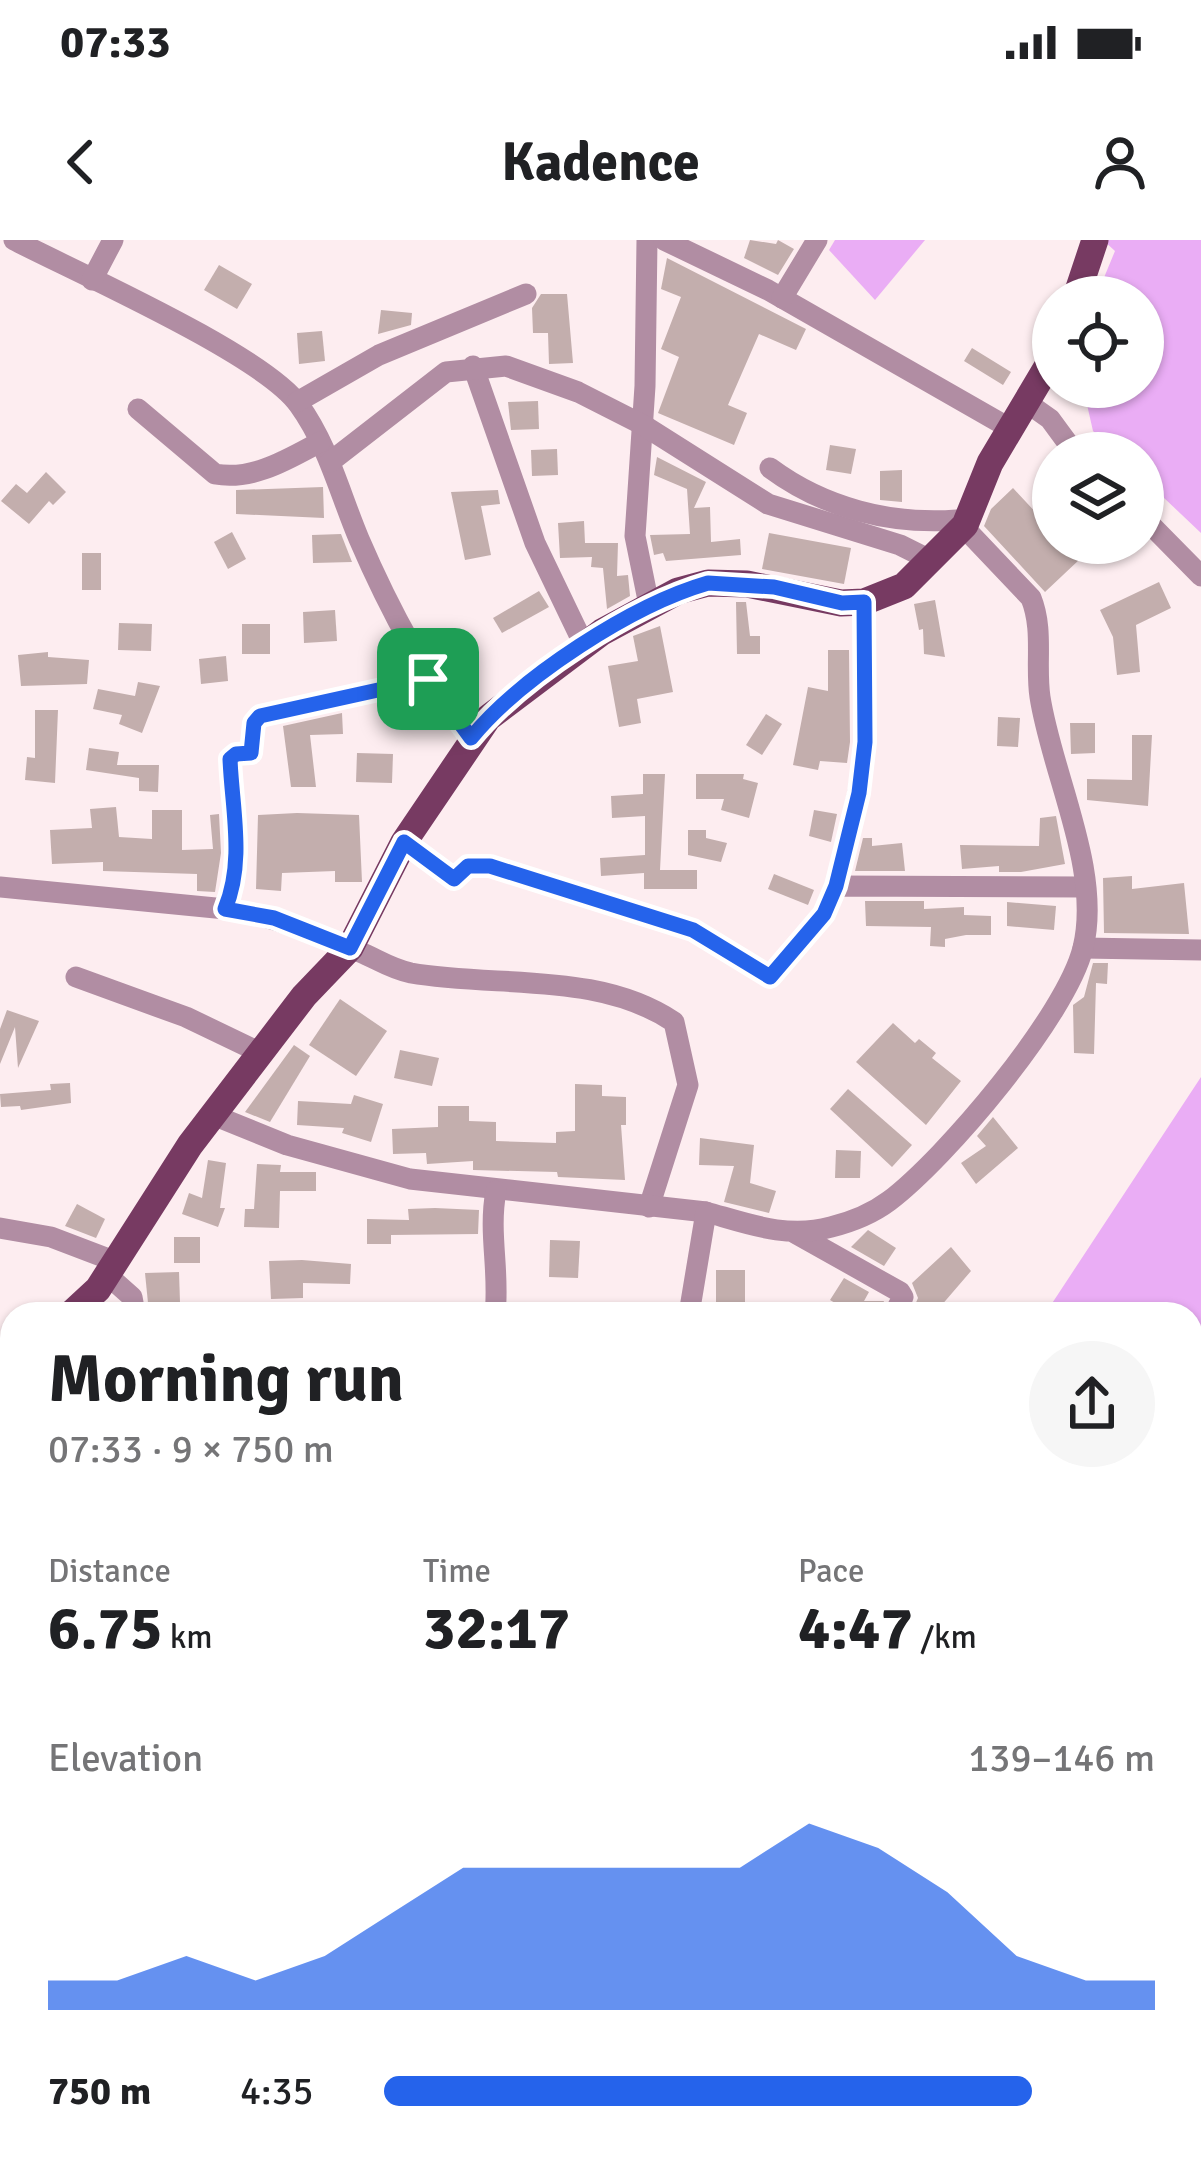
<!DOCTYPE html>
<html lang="en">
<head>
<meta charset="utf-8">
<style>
	body { margin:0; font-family:Signika,sans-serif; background:#f6f6f6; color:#202124; height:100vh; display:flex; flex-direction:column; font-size:45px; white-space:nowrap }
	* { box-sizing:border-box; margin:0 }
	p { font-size:39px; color:#757577 }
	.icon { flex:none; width:66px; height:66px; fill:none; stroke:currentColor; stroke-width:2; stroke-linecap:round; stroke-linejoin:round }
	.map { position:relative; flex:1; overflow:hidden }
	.details { position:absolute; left:0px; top:1062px; width:1203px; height:861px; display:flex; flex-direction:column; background:#fff; border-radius:36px 36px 0 0; box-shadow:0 3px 9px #0004 }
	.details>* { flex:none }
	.fabs { position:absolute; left:1032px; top:36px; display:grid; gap:24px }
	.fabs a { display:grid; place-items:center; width:132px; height:132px; border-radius:50%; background:#fff; box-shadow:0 3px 9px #0004; font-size:60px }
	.pin { position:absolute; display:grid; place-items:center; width:102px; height:102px; color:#fff; margin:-51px; border-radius:24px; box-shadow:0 6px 18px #0006 }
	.round { display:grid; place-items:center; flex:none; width:126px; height:126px; border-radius:63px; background:#f6f6f6 }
	.overview { display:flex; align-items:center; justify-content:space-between; height:204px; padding:0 48px }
	h1 { font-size:66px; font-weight:700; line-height:90px }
	.figures { display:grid; grid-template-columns:repeat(3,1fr); gap:18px; height:204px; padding:12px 48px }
	.figures div { display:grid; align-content:center }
	.figures b { font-size:60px; font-weight:700 }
	.figures small { font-size:33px; font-weight:400 }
	.figures p { font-size:33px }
	.chart { height:336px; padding:24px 48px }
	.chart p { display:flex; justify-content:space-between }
	.chart svg { width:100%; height:216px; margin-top:12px; fill:#2563eb; opacity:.7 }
	ul { padding:0 48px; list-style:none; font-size:39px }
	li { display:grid; grid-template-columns:192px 144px 1fr; align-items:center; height:90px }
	li i { height:30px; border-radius:15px; background:#2563eb }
	.status { display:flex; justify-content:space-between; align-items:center; height:84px; padding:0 60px; background:#fff; direction:ltr }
	.status svg { height:33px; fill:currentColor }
	header { display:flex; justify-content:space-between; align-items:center; height:156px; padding:0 48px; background:#fff; font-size:54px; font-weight:700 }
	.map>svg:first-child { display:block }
</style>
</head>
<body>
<div class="status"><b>07:33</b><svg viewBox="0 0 49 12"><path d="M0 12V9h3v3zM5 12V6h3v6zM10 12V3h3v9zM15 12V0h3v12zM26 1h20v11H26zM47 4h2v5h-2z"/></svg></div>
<header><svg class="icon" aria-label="back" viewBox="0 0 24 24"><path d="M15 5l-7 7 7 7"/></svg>Kadence<svg class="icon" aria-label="person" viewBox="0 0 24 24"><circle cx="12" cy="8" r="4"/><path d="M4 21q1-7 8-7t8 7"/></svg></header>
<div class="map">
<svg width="1201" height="1921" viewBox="0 0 1201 1921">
	<rect width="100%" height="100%" fill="#fdedf0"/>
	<g fill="#eaadf5">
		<path d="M835,0h90l-50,60 -46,-50z"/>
		<path d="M1103,0h98v293l-58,-55v-25h-27l-23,-22 -10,-44h60v-90h-47l19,-46z"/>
		<path d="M1201,837v1084h-353l-1,-10h344v-837h-146z"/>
	</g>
	<g fill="#c3aead">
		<path d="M750,0l26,4 2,-4 16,9 -16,26 -34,-17z"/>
		<path d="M667,18l139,71 -10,21 -37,-16 -31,71 19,8 -13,32 -76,-32 21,-56 -18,-8 20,-52 -20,-8z"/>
		<path d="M219,25l33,19 -15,25 -33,-19z"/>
		<path d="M541,54h26l6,69 -24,1 -1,-31h-15l-1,-25z"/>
		<path d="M381,70l31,3 -1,12 -33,9z"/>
		<path d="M322,91l3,30 -26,3 -2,-31z"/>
		<path d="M972,108l39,24 -8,13 -39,-24z"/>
		<path d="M538,161l1,28 -28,1 -3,-28z"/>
		<path d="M830,205l26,4 -5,25 -25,-4z"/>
		<path d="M557,209l1,26 -26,1 -1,-26z"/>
		<path d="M657,217l49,25 -12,26 16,-1 1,35 29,-3 1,16 -75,6 -3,-8 -9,2 -4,-20 40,-1 -3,-45 -33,-14z"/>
		<path d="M902,230v32l-22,-2v-29z"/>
		<path d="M46,232l20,20 -13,13 -4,-4 -20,23 -28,-23 15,-17 11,9z"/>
		<path d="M323,247l1,31 -88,-4v-24z"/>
		<path d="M1013,248l40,43v12h12l15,16 -35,33 -61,-66 7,-17z"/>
		<path d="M498,250l2,14 -19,2 10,49 -26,5 -14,-68z"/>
		<path d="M584,281l1,22h33l-1,33 11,-1 2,21 -23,13 -4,-41 -12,-1 1,-10 -32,1 -2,-35z"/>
		<path d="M232,292l14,27 -18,10 -14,-27z"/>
		<path d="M769,293l82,15 -7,36 -82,-15z"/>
		<path d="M341,294l11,28 -39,1 -1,-28z"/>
		<rect x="82" y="313" width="19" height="37"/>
		<path d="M1159,342l12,26 -35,17 4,47 -23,3 -4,-38 -13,-27z"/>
		<path d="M539,351l10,16 -47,26 -9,-15z"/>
		<path d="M935,360l10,57 -21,-3 -1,-25 -4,1 -5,-26z"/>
		<path d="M736,362h10l4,34h10v18h-23z"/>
		<path d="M335,370l2,31 -33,2 -1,-31z"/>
		<path d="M119,383l33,1 -1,27 -33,-1z"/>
		<rect x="242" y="384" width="28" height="30"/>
		<path d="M660,386l13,66 -36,7 4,24 -22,4 -11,-61 30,-5 -5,-25z"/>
		<path d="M828,410h21l1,92 -3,21 -27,-2 -2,9 -25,-5 15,-78 20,4z"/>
		<path d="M48,412v5l41,3 -2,24 -66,2 -3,-31z"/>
		<path d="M226,416l2,25 -27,3 -2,-25z"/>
		<path d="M138,442l22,4 -18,47 -23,-9 3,-9 -29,-6 5,-20 37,7z"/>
		<path d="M35,470h23l-3,73 -30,-3 2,-23 8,1z"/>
		<path d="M342,473l1,21 -33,1 6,52h-25l-8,-61z"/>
		<path d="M766,474l16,10 -20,31 -16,-10z"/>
		<path d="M998,477l22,1 -2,29 -21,-1z"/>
		<path d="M1070,483h25v30l-24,1z"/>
		<path d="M1132,495h20l-4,71 -61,-6v-21l45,1z"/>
		<path d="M89,508l30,4 -2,13h42l-1,27 -19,-1v-13l-53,-8z"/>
		<path d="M357,513l36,1 -1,29 -36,-1z"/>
		<path d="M643,534h22l-5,96h37v19h-53v-16l-43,3 -1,-18 45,-3v-39l-33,2 -1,-22 32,-2z"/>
		<path d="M696,534h48l-1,5 15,4 -9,35 -28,-8 3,-11h-28z"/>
		<path d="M116,567l3,30 33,2v-29h30v40l31,-1 -3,-34 9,-1 2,39 -6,39 -18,-1v-17l-94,-3v-9l-51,2 -2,-34 42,-2 -2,-19z"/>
		<path d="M814,570l23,4 -6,28 -22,-6z"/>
		<path d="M297,573l62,2 3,67h-27v-11l-53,2 -1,18 -25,-2 2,-74z"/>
		<path d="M1056,576l9,48 -44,8h-22v-6l-37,3 -2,-24 79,1 1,-28z"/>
		<path d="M688,590h18v8l21,5 -6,19 -33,-7z"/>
		<path d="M863,598h9v8l30,-3 3,28h-50z"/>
		<path d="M774,634l40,16 -6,15 -40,-16z"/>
		<path d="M1132,636v13l52,-6 5,51 -85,-1 -1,-55z"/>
		<path d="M865,661h59v8l40,-2v8l27,1v19h-25l-21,4v8l-15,-1 1,-19 -65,-1z"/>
		<path d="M1007,662l49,4 -2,24 -47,-4z"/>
		<path d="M1093,723h15l-1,21 -11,-1 -2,71 -20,-1 -1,-48 11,-8z"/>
		<path d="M340,759l47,32 -31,45 -47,-31z"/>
		<path d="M7,770l32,11 -21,47 -3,-41 -15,37v-35z"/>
		<path d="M893,783l22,20 4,-4 17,14 -4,5 29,23 -35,44 -70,-63z"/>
		<path d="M294,805l16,11 -40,66 -25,-10z"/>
		<path d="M400,810l39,8 -7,28 -38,-8z"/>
		<path d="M70,843l1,20 -50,7 -1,-4 -19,1 -1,-13 51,-4 -1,-6z"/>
		<path d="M575,844l27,1v11l24,1v28h-5l4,55 -67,-3 -1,-5 -84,-2v-9l-46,3 -1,-11 -33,1 -1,-25 46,-2v-21h31v15l27,1v19l60,2v-11l19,-1z"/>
		<path d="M848,849l64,56 -20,22 -62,-58z"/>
		<path d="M354,855l29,9 -12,38 -29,-9 2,-5 -47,-3 1,-24 53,3z"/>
		<path d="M993,877l25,31 -42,36 -15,-21 25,-17 -9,-10z"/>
		<path d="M700,898l54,7 -4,38 26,8 -7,22 -45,-11 10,-36 -35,-1z"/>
		<path d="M836,910l25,1 -1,27h-25z"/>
		<path d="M208,920l18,3 -6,45h5l-7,19 -36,-13 7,-21 13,5z"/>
		<path d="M257,924l24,1 -1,7h36v19h-36l-1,37 -35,-1 1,-18h9z"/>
		<path d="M77,964l28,15 -9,19 -31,-12z"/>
		<path d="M435,968l44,2 -1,24 -87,1v9h-24v-25l42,1 -1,-11z"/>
		<path d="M868,990l28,18 -12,18 -33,-19z"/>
		<rect x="174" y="997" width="26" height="26"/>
		<path d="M550,1000l30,1 -2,37 -29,-1z"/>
		<path d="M951,1007l20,24 -37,43h-23l7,-16 -6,-15z"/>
		<path d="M302,1020l49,4 -1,20 -47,-1v15l-32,1 -2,-38z"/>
		<rect x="716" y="1030" width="29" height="34"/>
		<path d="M179,1032l1,30 -32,1 -3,-30z"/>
		<path d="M844,1038l25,14 -5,9h20l-5,13h-25l-24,-14z"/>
	</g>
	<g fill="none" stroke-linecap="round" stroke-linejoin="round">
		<g stroke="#b18da3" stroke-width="21">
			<path d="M14,0c62,32 250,115 285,165 29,40 41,89 60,134 30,70 67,138 112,199"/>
			<path d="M647,0l-2,146 -10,150 14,69"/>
			<path d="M664,0l104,50 243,139"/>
			<path d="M92,40l21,-40"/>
			<path d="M782,58l35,-58"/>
			<path d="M473,126l62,177 49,102"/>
			<path d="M297,162l82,-47 147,-61"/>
			<path d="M1026,162l24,17 25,34"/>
			<path d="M138,169l77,65c38,7 73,-15 105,-32"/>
			<path d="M330,222l116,-90 60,-6 72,26 65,33 125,79 132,41 30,15"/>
			<path d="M1143,277l58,59"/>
			<path d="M404,602l50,37 14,-13h22l203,64 77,47 54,-63 12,-28 248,1"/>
			<path d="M836,646l22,-93 7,-50 -1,-141"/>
			<path d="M0,647l236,23c43,9 83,25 124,42 17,7 31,17 51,21 86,15 187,-2 263,49l14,63 -39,122"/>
			<path d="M225,669c20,-48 7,-100 5,-150l6,-5 15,-1 3,-30 6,-7 168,-37"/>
			<path d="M1083,708l118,2"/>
			<path d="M76,737l110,40 75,36"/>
			<path d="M213,875l74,30 123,34 296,33"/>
			<path d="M0,988l51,9 63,24"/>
			<path d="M795,993l105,59 3,5 -9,17"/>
			<path d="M106,1034l26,23 3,17"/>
			<path d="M495,1074c5,-42 -7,-81 1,-123"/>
			<path d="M689,1074l17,-102c43,12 81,27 125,15 20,-5 42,-14 58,-26 57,-43 177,-185 194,-253 19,-78 -31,-173 -43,-251 -5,-33 4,-67 -9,-99l-74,-78c-67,5 -133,-12 -187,-52"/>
			<path d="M0,1182l12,21"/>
			<path d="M1191,1576l10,2"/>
			<path d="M514,1911l2,10"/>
			<path d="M102,1921l18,-6 77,-4"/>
		</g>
		<g stroke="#773a62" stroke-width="27">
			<path d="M1076,57l19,-57"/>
			<path d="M71,1074l27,-25 92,-144 114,-149 46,-48 54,-106 84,-124 114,-86 76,-41 30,-8 39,1 94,19 23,-1 40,-16 61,-61 25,-62 63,-106"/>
			<path d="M0,1139l12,-11"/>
		</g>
	</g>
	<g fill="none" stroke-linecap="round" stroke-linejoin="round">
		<g stroke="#fff" stroke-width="24">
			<path id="route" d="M708,343l66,4 68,16 22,-1 1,140 -6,51 -23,93 -12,28 -54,63 -77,-47 -203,-64h-22l-14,13 -50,-37 -54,106 -76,-30 -49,-9c20,-48 7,-100 5,-150l6,-5 15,-1 3,-30 6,-7 168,-37 43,59c50,-61 161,-133 237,-155z"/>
		</g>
		<use href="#route" stroke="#2563eb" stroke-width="15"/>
	</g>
</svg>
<div class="fabs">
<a><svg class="icon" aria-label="locate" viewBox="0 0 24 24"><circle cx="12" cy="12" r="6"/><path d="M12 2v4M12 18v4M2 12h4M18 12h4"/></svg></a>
<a><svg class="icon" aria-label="layers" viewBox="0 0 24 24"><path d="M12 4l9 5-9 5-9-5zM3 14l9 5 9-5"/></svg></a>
</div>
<div class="pin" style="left:428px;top:439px;background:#1e9e55"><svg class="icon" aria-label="arrive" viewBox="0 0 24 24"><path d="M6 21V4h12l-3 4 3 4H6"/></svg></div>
<section class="details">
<div class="overview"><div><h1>Morning run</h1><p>07:33 · 9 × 750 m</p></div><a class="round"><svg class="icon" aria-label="share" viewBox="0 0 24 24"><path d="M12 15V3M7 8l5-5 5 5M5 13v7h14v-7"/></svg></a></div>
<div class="figures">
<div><p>Distance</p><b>6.75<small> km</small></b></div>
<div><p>Time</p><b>32:17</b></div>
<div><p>Pace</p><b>4:47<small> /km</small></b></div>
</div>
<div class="chart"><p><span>Elevation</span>139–146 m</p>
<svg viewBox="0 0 160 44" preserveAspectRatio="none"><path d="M0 44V38L10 38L20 33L30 38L40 33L50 24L60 15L70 15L80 15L90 15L100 15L110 6L120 11L130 20L140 33L150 38L160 38V44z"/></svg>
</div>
<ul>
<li><b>750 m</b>4:35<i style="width:84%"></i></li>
</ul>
</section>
</div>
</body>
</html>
